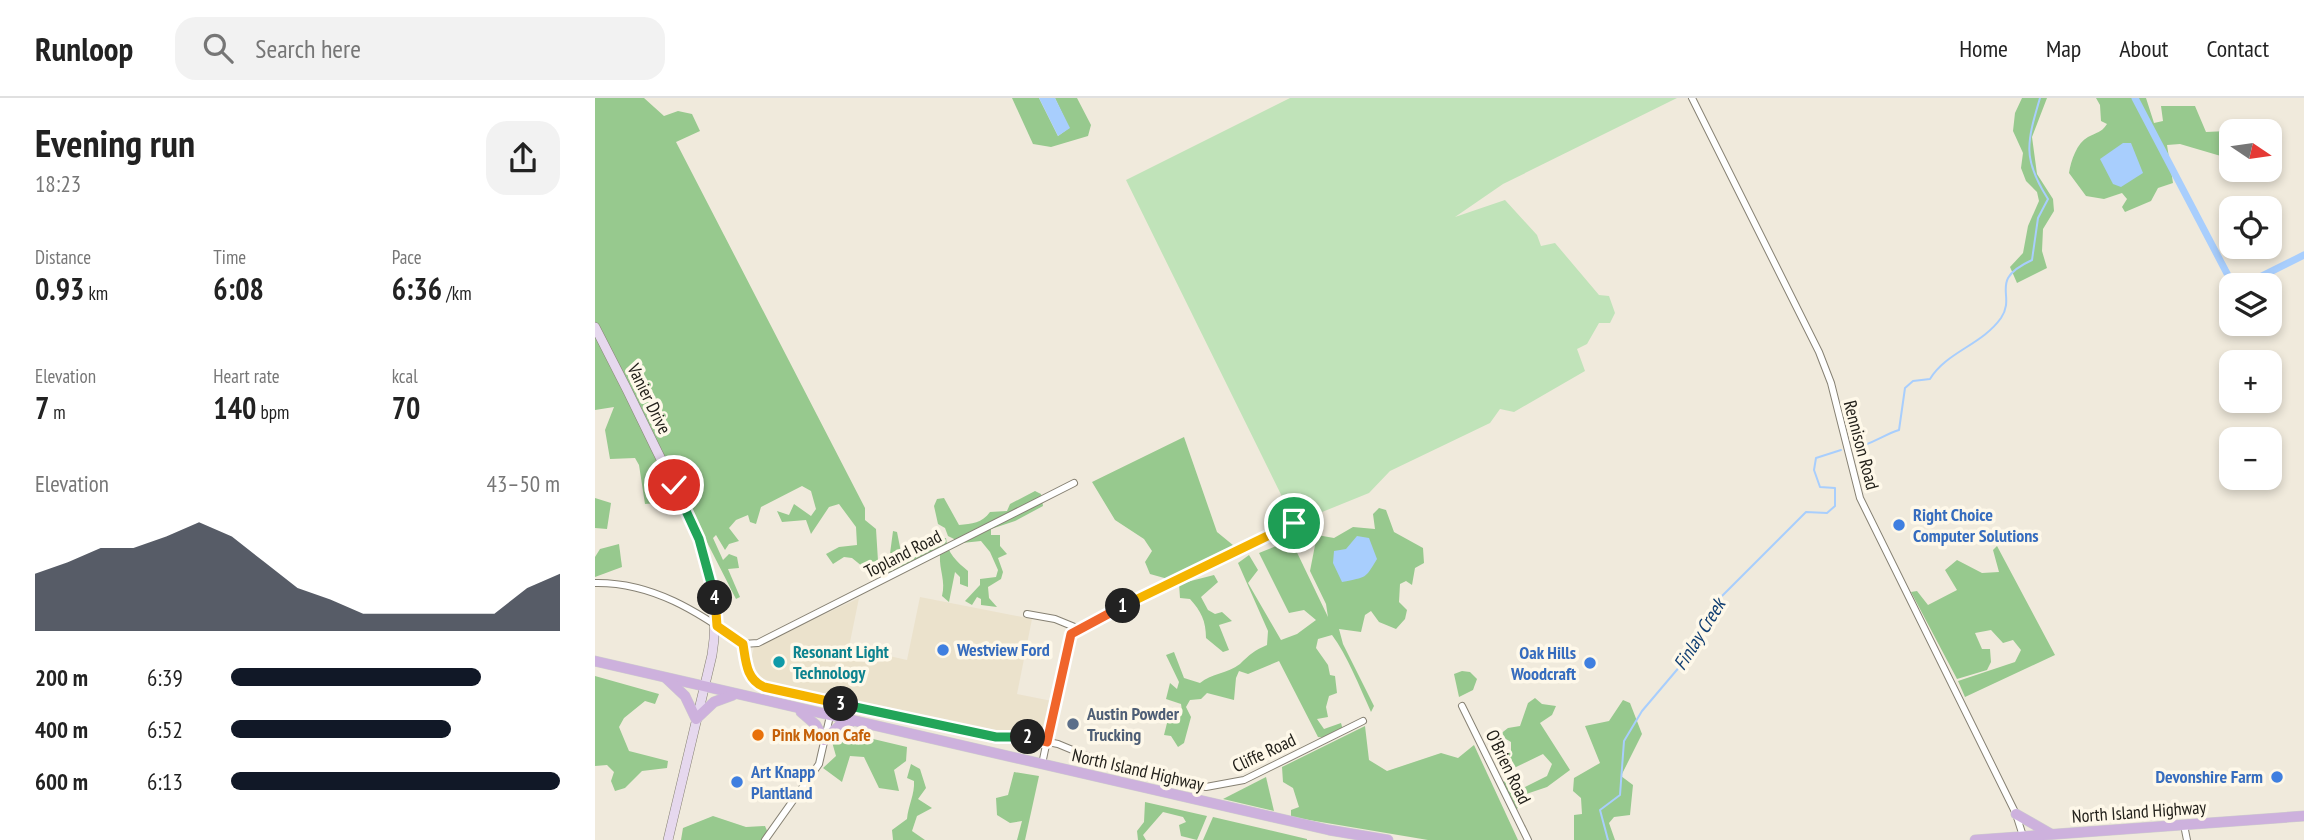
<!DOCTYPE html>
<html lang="en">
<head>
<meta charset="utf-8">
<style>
	body { margin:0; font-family:"PT Sans Narrow",sans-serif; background:#f2f2f2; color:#222; height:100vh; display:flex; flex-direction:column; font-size:26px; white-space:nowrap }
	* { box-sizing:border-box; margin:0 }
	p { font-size:23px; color:#767676 }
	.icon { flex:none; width:38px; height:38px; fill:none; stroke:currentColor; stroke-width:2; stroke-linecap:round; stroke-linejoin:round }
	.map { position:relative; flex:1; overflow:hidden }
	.side { display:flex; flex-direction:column; background:#fff; width:595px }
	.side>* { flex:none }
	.needle { width:46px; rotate:103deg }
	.fabs { position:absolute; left:1624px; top:21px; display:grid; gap:14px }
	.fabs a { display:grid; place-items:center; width:63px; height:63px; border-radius:14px; background:#fff; box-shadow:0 4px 10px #0003; font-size:35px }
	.pin { position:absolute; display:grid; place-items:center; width:60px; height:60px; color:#fff; margin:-30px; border:4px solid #fff; border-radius:50%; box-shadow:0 2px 7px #0007 }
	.km { position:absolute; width:35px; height:35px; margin:-18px; border-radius:50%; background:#222; color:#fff; font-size:19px; line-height:35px; text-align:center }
	.round { display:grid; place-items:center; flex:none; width:74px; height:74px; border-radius:21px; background:#f2f2f2 }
	.summary { display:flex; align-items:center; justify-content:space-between; height:119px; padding:0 35px }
	h1 { font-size:38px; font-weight:800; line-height:52px }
	.stats { display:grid; grid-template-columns:repeat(3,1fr); gap:10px; height:119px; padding:7px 35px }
	.stats div { display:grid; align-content:center }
	.stats b { font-size:30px; font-weight:800 }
	.stats small { font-size:19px; font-weight:400 }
	.stats p { font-size:19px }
	.chart { height:196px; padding:14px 35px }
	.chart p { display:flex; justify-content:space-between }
	.chart svg { width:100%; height:126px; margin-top:7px; fill:#111827; opacity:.7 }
	ul { padding:0 35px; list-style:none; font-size:23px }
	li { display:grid; grid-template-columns:112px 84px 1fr; align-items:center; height:52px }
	li i { height:18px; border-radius:9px; background:#111827 }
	header { display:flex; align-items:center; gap:42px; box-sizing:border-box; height:98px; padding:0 35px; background:#fff; border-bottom:2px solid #e0e0e0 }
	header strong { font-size:33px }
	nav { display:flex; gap:38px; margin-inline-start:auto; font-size:24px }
	.search { width:490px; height:63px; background:#f2f2f2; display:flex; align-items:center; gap:18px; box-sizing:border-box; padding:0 24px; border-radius:21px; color:#767676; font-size:26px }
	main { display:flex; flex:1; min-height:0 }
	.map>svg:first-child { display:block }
</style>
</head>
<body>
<header>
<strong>Runloop</strong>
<div class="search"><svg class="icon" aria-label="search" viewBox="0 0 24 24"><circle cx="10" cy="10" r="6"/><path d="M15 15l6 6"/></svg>Search here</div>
<nav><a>Home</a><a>Map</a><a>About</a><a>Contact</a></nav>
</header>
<main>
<section class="side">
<div class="summary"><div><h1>Evening run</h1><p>18:23</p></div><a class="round"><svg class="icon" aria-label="share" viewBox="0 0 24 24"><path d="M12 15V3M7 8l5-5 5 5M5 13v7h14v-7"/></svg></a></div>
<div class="stats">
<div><p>Distance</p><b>0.93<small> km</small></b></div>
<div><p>Time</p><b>6:08</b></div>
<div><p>Pace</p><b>6:36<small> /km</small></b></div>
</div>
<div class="stats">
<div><p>Elevation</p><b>7<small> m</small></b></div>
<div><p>Heart rate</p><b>140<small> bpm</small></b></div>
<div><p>kcal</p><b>70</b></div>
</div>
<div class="chart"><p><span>Elevation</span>43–50 m</p>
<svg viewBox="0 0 160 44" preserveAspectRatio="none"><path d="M0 44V24L10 20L20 15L30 15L40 11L50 6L60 11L70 20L80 29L90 33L100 38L110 38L120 38L130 38L140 38L150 29L160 24V44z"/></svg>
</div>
<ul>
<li><b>200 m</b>6:39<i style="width:76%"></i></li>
<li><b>400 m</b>6:52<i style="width:67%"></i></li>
<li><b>600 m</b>6:13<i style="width:100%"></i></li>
</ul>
</section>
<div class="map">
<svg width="1709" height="742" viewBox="0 0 1709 742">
	<rect width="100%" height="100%" fill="#f0eadc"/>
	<path fill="#ebe2cc" d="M325,499l112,22 -15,75 35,7 -8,29 -5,5h-32l-234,-49 -20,-12 -2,-15 3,-12 105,-49 -10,49 58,13z"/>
	<path fill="#c0e3b9" d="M695,0h387l-174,86 -48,33 50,-17 32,35 4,11 14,-3 44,52 10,1 6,17 -5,10h-11l-12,21 -10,5 8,22 -71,41 -14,-3 -10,14 -100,48 -21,22 -74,30 -169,-343z"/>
	<g fill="#97c98e">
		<path d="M0,0h49l20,18 14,-5 14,3 8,17 -24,11 189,366v12l11,9 2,32 -10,10 -16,-13 -8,-1 -11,7 -7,-10 13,-7 18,-2 -1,-18 -17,-23 -10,3 -18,27 -5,-14 -24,2 -5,-11 12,4 5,-11 17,12 5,-7 -5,-18 -9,-5 -41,21 -5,17 -6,-2 -2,-7 -12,5 -7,8 10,13 -10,3 -4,6 -9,-15 -3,3 10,22 6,-6 8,3 2,11 -11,1 12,28 -4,2 -141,-276z"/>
		<path d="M417,0h27l19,38 11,-8 -14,-30h22l14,27 -3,11 -37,11 -18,-3z"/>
		<path d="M1427,0h25l-15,39 5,37 16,25 1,12 -11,18 -1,22 5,17 -30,15 -7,-16 13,-14 5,-27 11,-25 -2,-9 -11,-11 -5,-13 2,-15 -10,-22 2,-18z"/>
		<path d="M1501,0h50l8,25 9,-2 -2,-15h34l11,26 21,-1 4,5v23l-51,-15 -13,1 6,38 -15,5 -7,13 -26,11 -3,-5 5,-8 -5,-6 -18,6 -18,-3 -17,-23c2,-13 8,-30 19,-36 9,-5 13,-4 19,-13l-6,-3 -1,-16z"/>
		<path d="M0,229l82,165 -20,11 -12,1 -6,-39 -4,-7 -25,1 -5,-29 9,-23 -19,3z"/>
		<path d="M589,339l33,95 22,18 -64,31 -25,-7 -5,-12 7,-11 -8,-12 -29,-19 -23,-38z"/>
		<path d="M440,393l6,3 2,12 -28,15 -24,8v6h9v11l7,8 -9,4 5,14 -2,7 -13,8 1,11 8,9 -16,-2v-6l-4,-2 -5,8 -7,-4 15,-16v-6l16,-2 2,-7 -8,-18 -9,-11 -19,2 -14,-7 -3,-8 -7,-4 -4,-18 3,-7 7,-1 15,27c13,-1 23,-2 31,-13l17,-1 3,-7z"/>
		<path d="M0,400l16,5 -4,26 -12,-1z"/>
		<path d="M784,410l7,2 8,22 29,16 1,15 -9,5 -3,17 -6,-4 -6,3 -1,18 8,8 -2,9 -9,10 -17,-7 -8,-11 -6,4 -4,17 -22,-3 4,15 31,62 -3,6c-11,-24 -24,-57 -39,-77l-14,4 -2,9 12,17 2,10 5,1 2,17 -8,3 -3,11 2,10 -11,2 7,10 17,-6 2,7 -16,8 -9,-1 -39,-76 -31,13 -9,-3 -3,7 -2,22 -27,-7 -6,6 -11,1 -4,7 5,10 -7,26 -6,4 -7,-11 -7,-1 5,-20 7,2 6,-6 -1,-7 -15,-5 4,-16 7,6 2,-7 -13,-27 8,-3 10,26 16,5c12,-10 27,-9 40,-19 9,-9 15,-14 27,-19l1,-14 -30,-68 11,-8 9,15 -10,13 33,57 16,-6 19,-14 -12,-10 -15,3 -30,-60 32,-13 37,77 -2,-13 -16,-33 7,-36 17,3 19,-11 22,2 -2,-15z"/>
		<path d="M298,433l4,1 4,20 45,-14c1,15 11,24 22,33v16l-8,-3v-7l-5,-5 -6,30 -7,-6c4,-15 -3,-26 -2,-41l-48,22 -4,-8z"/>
		<path d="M24,446l3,23 -27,10v-20l5,-8z"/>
		<path d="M1402,448l58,109 -90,42 -7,-16 57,-19 6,-12 -8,-10 -10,3 -12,-13 -16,3 7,16h8l1,13 -4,8 -30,9 -46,-87 6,-1 11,14 29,-15 -12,-20 12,-10 25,13 17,-1 -6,-22z"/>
		<path d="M619,477l4,7 -17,15 7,13 7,4 7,-2 10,9 -13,4 10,25 -6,2 -17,-14c0,-17 -5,-27 -16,-39l-10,-1 -1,-14z"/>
		<path d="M867,573l8,1 7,7 -4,11 -14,7 -5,-23z"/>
		<path d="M0,578l64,18 -4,10 -10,-3 -21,17 -5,9 10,24 39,10 -1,7 -25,3 -17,17 -10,3 -4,-10 3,-9 -7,-7 -12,1z"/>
		<path d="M940,600l7,6 14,2 -4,9 -12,8 30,47 -23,17 -30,10 4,9 -6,4 -13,-28 9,-3 10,10 26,-13 5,-12 -9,-10 -29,14 -14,2v-11l11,-7v-10l-12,-7 9,-7 12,-2 8,-23z"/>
		<path d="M1028,602l7,3 12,31 -21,42 12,9 -3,30 -16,2 -5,6 6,17h-41v-25l8,-1 -1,-16 -8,-7 1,-13 26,-15 -15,-37 24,-5z"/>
		<path d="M770,628l4,34 18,11 54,-18 17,5 16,-13 44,95h-90l-137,-23v-7l8,-3 -6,-19 -10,-6 -1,-15z"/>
		<path d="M257,636l55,13 -1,14 -12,9 5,21 -20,-3 -15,-31 -14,-1 -8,26 -19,-14 13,-12 -4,-14z"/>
		<path d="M316,666l9,5 6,19 -8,11 14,9 -15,8 -5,15 13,9h-32l-1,-10 15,-11c1,-13 8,-25 7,-38l-7,-3z"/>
		<path d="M419,674l25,4 -14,64h-8l5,-19 -12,2 -13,-8 -1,-17 12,-3z"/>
		<path d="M671,679l8,34 -51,-12z"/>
		<path d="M550,704l62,14 -10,24 -16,-4 -2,-11 7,-3 -3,-5 -20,-5 -20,23 3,5h-8l-1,-9 7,-9z"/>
		<path d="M118,718l33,11 19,-1 3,7 -2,7h-85l2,-12z"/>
		<path d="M618,719l94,22v1h-104z"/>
	</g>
	<g fill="#a8cefd">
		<path d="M444,0h16l15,30 -12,8z"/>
		<path d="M1528,45h8l12,30 -22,14 -8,-3 -13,-25z"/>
		<path d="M762,438l12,2 8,21c-12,20 -10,18 -35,23l-9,-19 1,-12 12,-2z"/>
	</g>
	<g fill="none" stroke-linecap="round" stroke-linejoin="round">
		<g stroke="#a8cefd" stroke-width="2">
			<path d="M1259,350c17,-3 29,-13 45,-18l6,-42 8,-7 17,-2c16,-27 52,-34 71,-61 16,-24 -14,-37 31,-58l6,-42 10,-19c-26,-40 -21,-57 -8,-101"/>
			<path d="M1013,742l-8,-30 20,-15 4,-54 18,-30 39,-46 40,-68 85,-85 21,1 8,-7v-18l-15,-1 -6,-17 2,-12 25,-8"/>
		</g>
		<path stroke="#a8cefd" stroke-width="7" d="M1540,0l97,185 22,-3 50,-25"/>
		<g stroke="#868173" stroke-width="8">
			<g id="street">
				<path d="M1097,0l127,254 12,31 29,115 156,316 7,22"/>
				<path d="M0,485c57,-1 104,29 148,61l6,31 12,11 138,32 97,19 32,1 30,6 53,22 95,21 38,-7 119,-59"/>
				<path d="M432,516l28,5 22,9"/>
				<path d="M148,546l15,-1 316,-160"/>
				<path d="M867,608l66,134"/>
				<path d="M447,666l26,-123 9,-13 217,-105"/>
				<path d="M1589,727l3,15"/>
				<path d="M170,742l54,-76 11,-48"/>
			</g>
		</g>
		<g stroke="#868173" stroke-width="10">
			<path id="secondary" d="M0,229c21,40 41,80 60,120 33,67 70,132 57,208l-44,185"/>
		</g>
		<g stroke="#cfcecd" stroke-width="11">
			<g id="primary">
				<path d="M0,563l734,169 59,10"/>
				<path d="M71,580l19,18 11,23 18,-17 19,-7"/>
				<path d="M206,614l15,13 8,15 15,-14 12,-4"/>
				<path d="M1421,716l35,20"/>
				<path d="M1380,742l329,-24"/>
			</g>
		</g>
		<use href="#street" stroke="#fff" stroke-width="6"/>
		<use href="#secondary" stroke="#e6d8ee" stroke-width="9"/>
		<use href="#primary" stroke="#cdb1dd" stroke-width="10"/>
	</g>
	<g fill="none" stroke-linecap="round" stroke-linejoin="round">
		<g stroke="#fff" stroke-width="14">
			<path id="split-1" d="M528,508l171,-83"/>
		</g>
		<g stroke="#fff" stroke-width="14">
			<path id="split-2" d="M433,639l19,5 24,-108 52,-28"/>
		</g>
		<g stroke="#fff" stroke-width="14">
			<path id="split-3" d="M246,606l155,33h32"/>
		</g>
		<g stroke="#fff" stroke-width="14">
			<path id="split-4" d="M120,500l2,28 26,18c3,18 3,35 21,43l77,17"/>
		</g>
		<g stroke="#fff" stroke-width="14">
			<path id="split-5" d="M79,387l25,54 16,59"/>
		</g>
		<use href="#split-1" stroke="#f5b400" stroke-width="9"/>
		<use href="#split-2" stroke="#f0652b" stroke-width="9"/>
		<use href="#split-3" stroke="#22a559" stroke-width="9"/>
		<use href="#split-4" stroke="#f5b400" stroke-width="9"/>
		<use href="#split-5" stroke="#22a559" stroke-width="9"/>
	</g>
	<g fill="#3f7fe0" stroke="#fef8e9" stroke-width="2.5">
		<circle cx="1304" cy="427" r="7"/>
		<circle cx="348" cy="552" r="7"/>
		<circle cx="995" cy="565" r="7"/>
		<circle cx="1682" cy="679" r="7"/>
		<circle cx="142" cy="684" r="7"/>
	</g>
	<circle fill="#0f9aa8" stroke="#fef8e9" stroke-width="2.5" cx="184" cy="564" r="7"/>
	<circle fill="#5c6f8a" stroke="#fef8e9" stroke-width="2.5" cx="478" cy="626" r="7"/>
	<circle fill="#e8710a" stroke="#fef8e9" stroke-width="2.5" cx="163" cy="637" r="7"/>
	<g text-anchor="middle" stroke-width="7" stroke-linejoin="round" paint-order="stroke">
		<g font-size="18" fill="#23211b" stroke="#fef8e9">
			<text transform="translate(54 301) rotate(64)" y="6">Vanier Drive</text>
			<text transform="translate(1266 347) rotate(75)" y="6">Rennison Road</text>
			<text transform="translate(308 456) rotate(-27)" y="6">Topland Road</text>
			<text transform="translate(669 655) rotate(-25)" y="6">Cliffe Road</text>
			<text transform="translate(913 669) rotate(64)" y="6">O'Brien Road</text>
			<text transform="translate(543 672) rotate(13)" y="6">North Island Highway</text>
			<text transform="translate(1544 714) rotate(-4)" y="6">North Island Highway</text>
		</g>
		<g font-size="18" font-weight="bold" fill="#366cbe" stroke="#fef8e9" text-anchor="start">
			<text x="1318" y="423">Right Choice<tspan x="1318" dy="21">Computer Solutions</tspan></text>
			<text x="362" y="558">Westview Ford</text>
			<text x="981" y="561" text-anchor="end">Oak Hills<tspan x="981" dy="21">Woodcraft</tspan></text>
			<text x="156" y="680">Art Knapp<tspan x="156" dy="21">Plantland</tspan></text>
			<text x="1668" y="685" text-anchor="end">Devonshire Farm</text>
		</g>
		<g font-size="18" font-weight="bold" fill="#0d838f" stroke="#fef8e9" text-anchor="start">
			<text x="198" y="560">Resonant Light<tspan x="198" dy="21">Technology</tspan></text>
		</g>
		<g font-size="18" font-weight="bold" fill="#4e5e75" stroke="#fef8e9" text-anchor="start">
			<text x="492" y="622">Austin Powder<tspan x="492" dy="21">Trucking</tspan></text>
		</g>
		<g font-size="18" font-weight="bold" fill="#c56008" stroke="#fef8e9" text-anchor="start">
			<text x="177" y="643">Pink Moon Cafe</text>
		</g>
		<g font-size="19" font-style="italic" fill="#103e72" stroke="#fef8e9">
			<text transform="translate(1104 536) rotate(-58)" y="7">Finlay Creek</text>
		</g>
	</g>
</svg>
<div class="fabs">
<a><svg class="needle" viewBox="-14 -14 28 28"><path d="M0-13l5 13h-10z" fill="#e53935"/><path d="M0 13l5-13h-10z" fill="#767676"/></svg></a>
<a><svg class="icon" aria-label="locate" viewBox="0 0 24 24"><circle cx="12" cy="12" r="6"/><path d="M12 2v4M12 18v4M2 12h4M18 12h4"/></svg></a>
<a><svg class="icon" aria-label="layers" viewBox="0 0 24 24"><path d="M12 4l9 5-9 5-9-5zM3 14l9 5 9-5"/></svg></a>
<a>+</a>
<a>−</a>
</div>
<div class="pin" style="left:699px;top:425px;background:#1e9e55"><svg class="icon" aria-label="arrive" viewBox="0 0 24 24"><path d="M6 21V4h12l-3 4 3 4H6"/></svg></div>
<div class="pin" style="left:79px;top:387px;background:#d93025"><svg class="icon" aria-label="check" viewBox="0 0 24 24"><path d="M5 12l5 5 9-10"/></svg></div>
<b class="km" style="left:528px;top:508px">1</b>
<b class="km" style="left:433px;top:639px">2</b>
<b class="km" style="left:246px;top:606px">3</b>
<b class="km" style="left:120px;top:500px">4</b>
</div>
</main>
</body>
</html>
